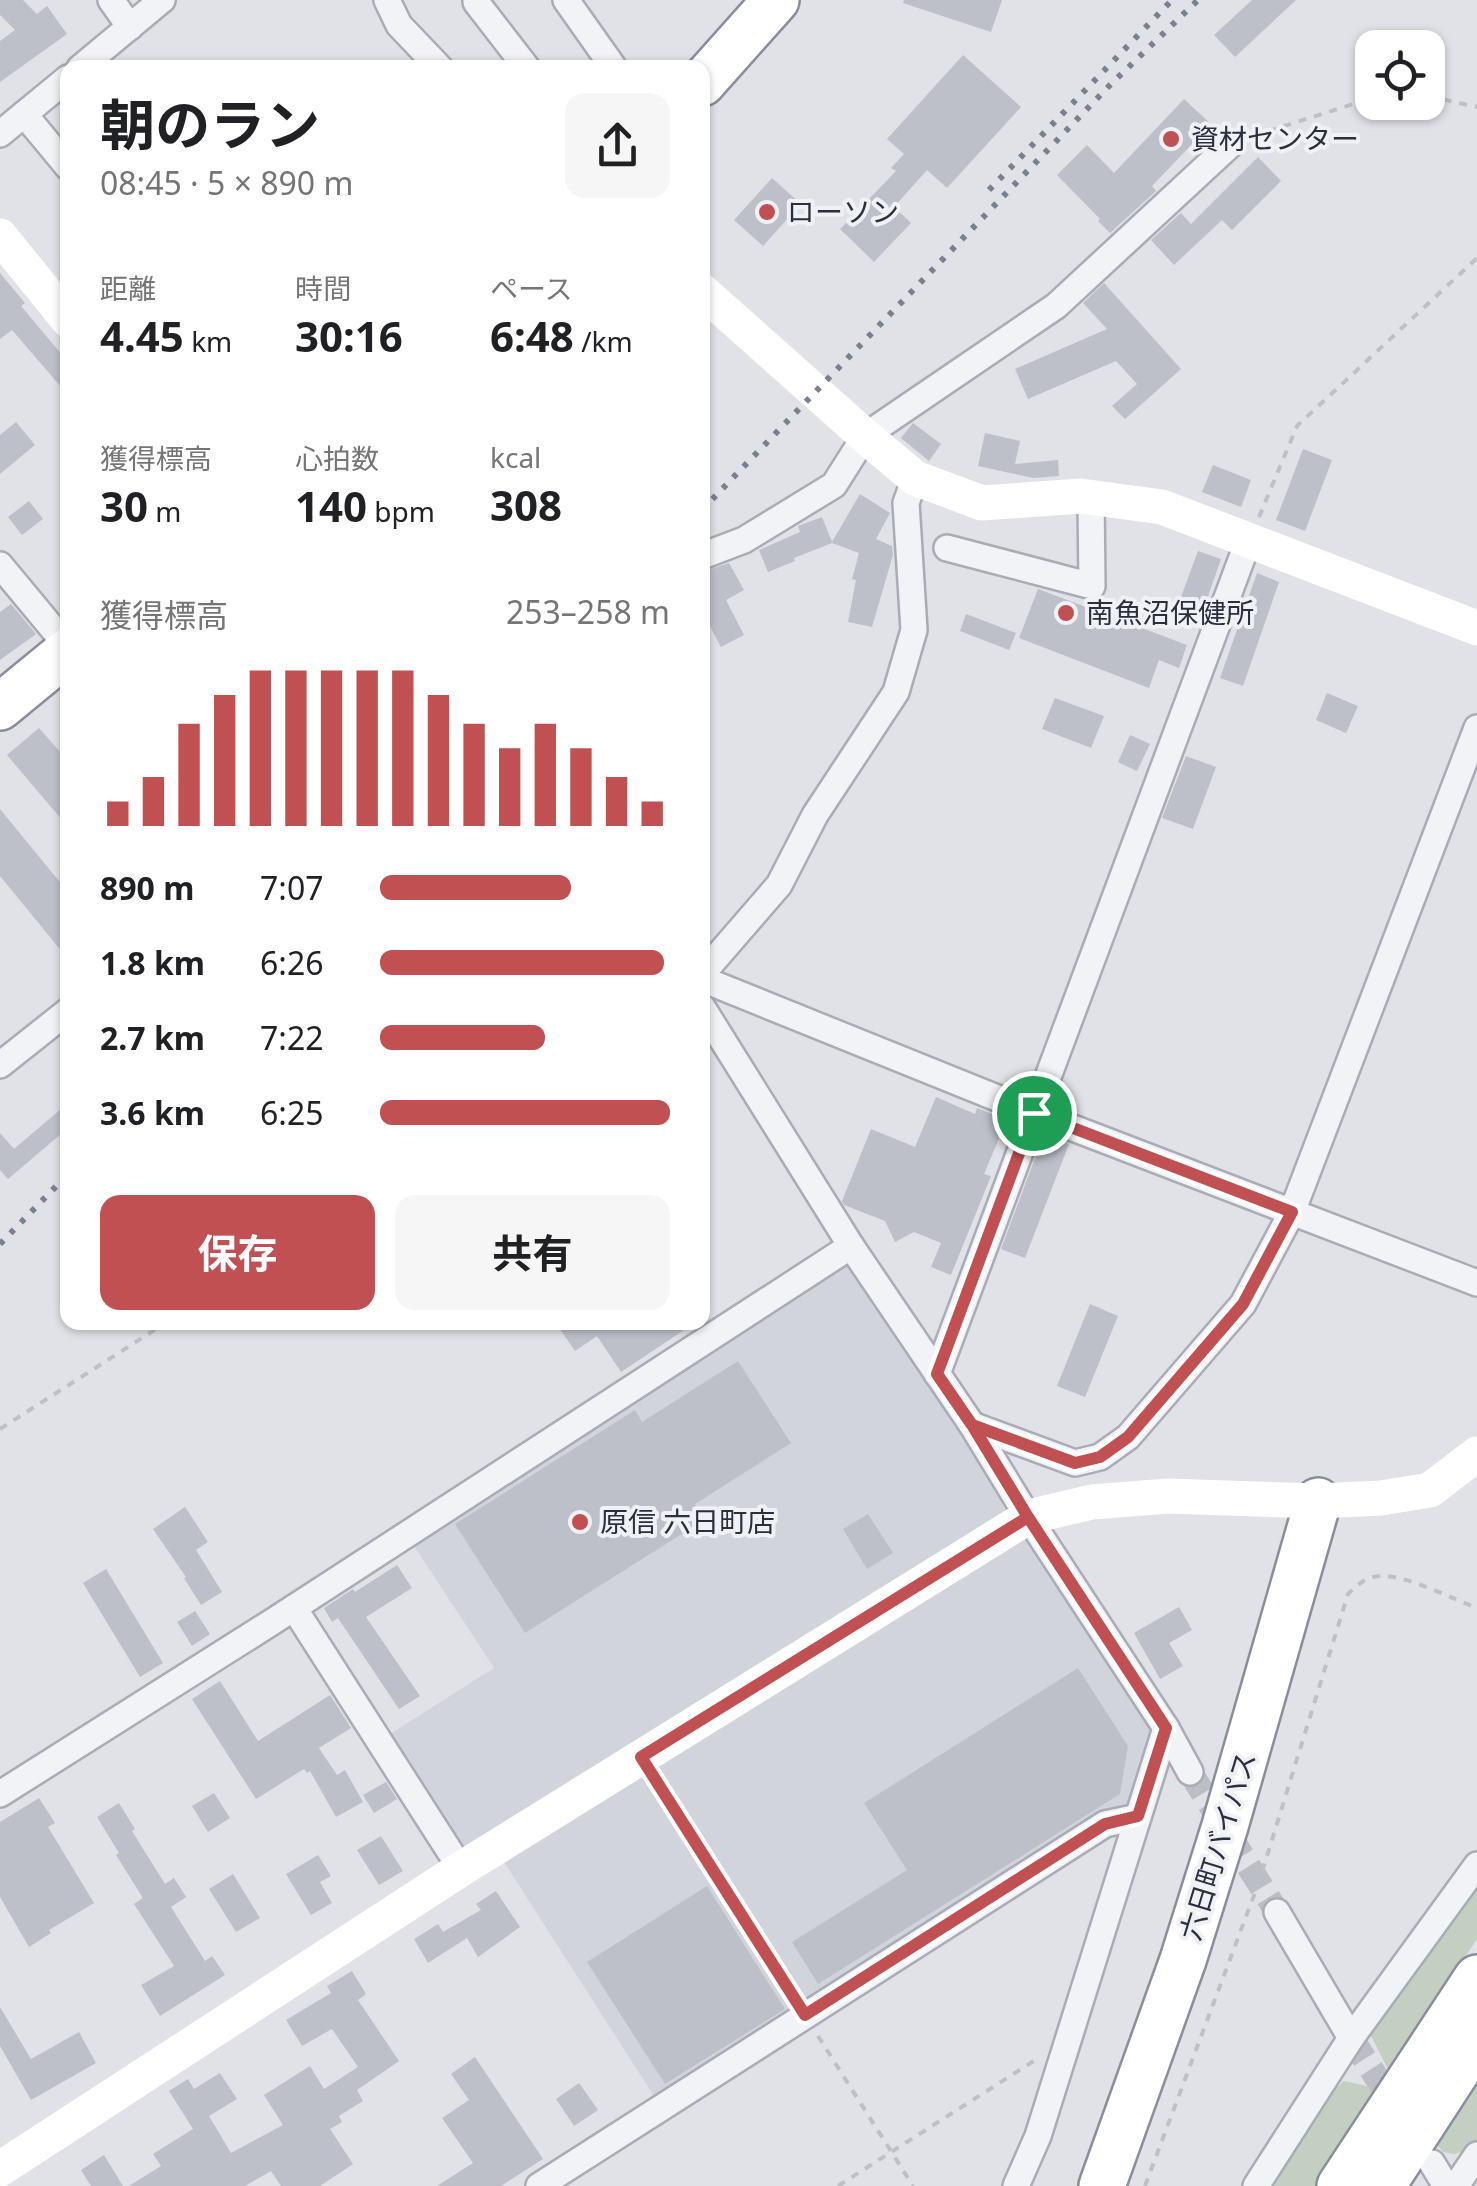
<!DOCTYPE html>
<html lang="ja">
<head>
<meta charset="utf-8">
<style>
	body { margin:0; font-family:"Noto Sans","Noto Sans JP",sans-serif; background:#f6f6f6; color:#202124; height:100vh; display:flex; flex-direction:column; font-size:38px; white-space:nowrap }
	* { box-sizing:border-box; margin:0 }
	p { font-size:32px; color:#757577 }
	.icon { flex:none; width:55px; height:55px; fill:none; stroke:currentColor; stroke-width:2; stroke-linecap:round; stroke-linejoin:round }
	.map { position:relative; flex:1; overflow:hidden }
	.drawer { position:absolute; left:60px; top:60px; width:650px; height:1270px; display:flex; flex-direction:column; background:#fff; border-radius:20px; box-shadow:0 2px 8px #0004 }
	.drawer>* { flex:none }
	.tools { position:absolute; left:1355px; top:30px; display:grid; gap:20px }
	.tools a { display:grid; place-items:center; width:90px; height:90px; border-radius:20px; background:#fff; box-shadow:0 2px 8px #0004; font-size:50px }
	.pin { position:absolute; display:grid; place-items:center; width:85px; height:85px; color:#fff; margin:-42px; border:5px solid #fff; border-radius:50%; box-shadow:0 2px 10px #0007 }
	.round { display:grid; place-items:center; flex:none; width:105px; height:105px; border-radius:20px; background:#f6f6f6 }
	.head { display:flex; align-items:center; justify-content:space-between; height:170px; padding:0 40px }
	h1 { font-size:55px; font-weight:700; line-height:75px }
	.figures { display:grid; grid-template-columns:repeat(3,1fr); gap:15px; height:170px; padding:10px 40px }
	.figures div { display:grid; align-content:center }
	.figures b { font-size:42px; font-weight:700 }
	.figures small { font-size:28px; font-weight:400 }
	.figures p { font-size:28px }
	.chart { height:280px; padding:20px 40px }
	.chart p { display:flex; justify-content:space-between }
	.chart svg { width:100%; height:180px; margin-top:10px; stroke:#c15052; stroke-width:6 }
	.button { display:flex; gap:20px; margin-top:auto; padding:20px 40px }
	.button a { flex:1; height:115px; border-radius:20px; background:#c15052; color:#fff; font-size:40px; font-weight:700; line-height:115px; text-align:center }
	.button a+a { background:#f6f6f6; color:#202124 }
	ul { padding:0 40px; list-style:none; font-size:32px }
	li { display:grid; grid-template-columns:160px 120px 1fr; align-items:center; height:75px }
	li i { height:25px; border-radius:12px; background:#c15052 }
	.map>svg:first-child { display:block }
</style>
</head>
<body>
<div class="map">
<svg width="1477" height="2186" viewBox="0 0 1477 2186">
	<rect width="100%" height="100%" fill="#e0e2e7"/>
	<path fill="#d2d4dc" d="M851,1246l315,482 -28,89 -477,290 -166,-259 -34,21 -82,-128 115,-73 -87,-133z"/>
	<g fill="#c3d0c1">
		<path d="M1477,1878v61l-88,132 -18,-35v-6z"/>
		<path d="M1477,2078v69l-23,7 -11,-2 -8,-10z"/>
		<path d="M1344,2081l23,5 6,9 -58,91h-43l58,-92z"/>
	</g>
	<g fill="#bdc0c9">
		<path d="M0,0h23l14,14 10,-8 20,28 -67,48v-41l15,-11 -15,-15z"/>
		<path d="M904,0h98l-11,32 -88,-29z"/>
		<path d="M1252,0h44l-61,57 -21,-22z"/>
		<path d="M963,55l58,52 -74,81 -20,-18 -33,37 17,16 -37,39 -34,-33 56,-58 -5,-3 13,-14 -17,-15z"/>
		<path d="M1184,99l27,25 -59,62 4,5 -46,42 -12,-12 2,-2 -43,-44 30,-30 27,28z"/>
		<path d="M1258,157l23,24 -49,49 -10,-10 -48,45 -23,-25 30,-27 10,11z"/>
		<path d="M772,178l29,26 -38,42 -29,-26z"/>
		<path d="M0,273l25,30 -4,3 47,56v33l-56,-65 -12,9z"/>
		<path d="M1104,283l77,86 -56,50 -13,-13 25,-22 -21,-23 -88,38 -13,-30 92,-40 -24,-26z"/>
		<path d="M16,422l19,23 -35,29v-39z"/>
		<path d="M913,423l28,21 -12,17 -28,-23z"/>
		<path d="M985,433l35,8 -5,23 43,-4 1,16 -26,2 -55,-12z"/>
		<path d="M1303,449l29,11 -27,71 -29,-11z"/>
		<path d="M1213,465l38,15 -10,27 -39,-15z"/>
		<path d="M860,494l30,19 -14,26 16,7 1,9 -21,72 -24,-5 8,-42 -4,-1 7,-26 -27,-10 -38,15 1,3 -27,11 -9,-22 41,-18 -2,-6 24,-9 10,25z"/>
		<path d="M29,501l14,18 -21,16 -14,-18z"/>
		<path d="M1198,551l23,8 -16,46 -24,-8z"/>
		<path d="M729,563l15,27 -18,10 18,35 -23,12 -19,-36v-39z"/>
		<path d="M1257,573l22,9 -36,104 -23,-8z"/>
		<path d="M1038,589l149,56 -8,23 -20,-8 -10,28 -130,-50z"/>
		<path d="M11,604l25,30 -36,26v-48z"/>
		<path d="M966,614l50,19 -7,17 -49,-19z"/>
		<path d="M1327,693l31,13 -12,27 -30,-13z"/>
		<path d="M1055,698l49,18 -13,32 -49,-19z"/>
		<path d="M39,728l29,33v66l-61,-72z"/>
		<path d="M1130,735l20,9 -13,27 -19,-9z"/>
		<path d="M1186,756l30,11 -23,62 -31,-11z"/>
		<path d="M0,809l68,83v67l-68,-83z"/>
		<path d="M936,1097l39,17 2,-6 30,12 -23,54 7,2 -40,99 -20,-8 10,-24 -27,-11 -19,10 -10,-21 -41,-16 -2,-4 29,-72 44,18z"/>
		<path d="M68,1103v25l-60,51 -8,-9v-37l14,16z"/>
		<path d="M1044,1134l25,10 -44,114 -24,-9z"/>
		<path d="M1090,1304l28,12 -33,81 -28,-11z"/>
		<path d="M555,1322h141l-75,50 -24,-36 -22,15z"/>
		<path d="M738,1361l53,82 -96,61 9,16 -179,113 -70,-109 180,-114 7,12z"/>
		<path d="M185,1507l23,35 -12,8 26,42 -21,13 -17,-27 2,-1 -33,-48z"/>
		<path d="M868,1514l25,39 -26,16 -24,-40z"/>
		<path d="M397,1565l15,23 -46,29 54,79 -21,13 -61,-91 -6,4 -8,-14 29,-19 2,3z"/>
		<path d="M106,1569l57,94 -23,14 -57,-94z"/>
		<path d="M1179,1607l13,23 -23,13 14,23 -23,13 -26,-46z"/>
		<path d="M195,1611l15,23 -18,12 -15,-24z"/>
		<path d="M1078,1668l50,78 -8,48 -302,190 -26,-42 115,-72 -43,-67z"/>
		<path d="M220,1681l38,60 72,-46 21,33 -32,20 18,27 8,-5 18,32 -27,15 -26,-46 -3,2 -3,-4 -48,30 -64,-100z"/>
		<path d="M386,1782l11,17 -23,14 -11,-18z"/>
		<path d="M214,1793l16,25 -22,14 -16,-26z"/>
		<path d="M39,1798l16,25 -7,4 46,76 -45,27 2,3 -22,14 -29,-50v-75z"/>
		<path d="M119,1803l16,26 -3,2 33,53 9,-6 12,19 -15,10 34,54 7,-5 13,19 -65,41 -19,-31 33,-19 -40,-62 9,-6 -27,-43 3,-2 -22,-36z"/>
		<path d="M381,1836l22,35 -24,14 -22,-35z"/>
		<path d="M318,1855l13,21 -11,6 12,21 -21,12 -25,-41z"/>
		<path d="M233,1874l27,44 -24,14 -27,-43z"/>
		<path d="M707,1886l78,123 -120,75 -78,-122z"/>
		<path d="M496,1891l24,36 -42,30 -11,-19 -39,25 -14,-24 24,-15 5,8 38,-22 -5,-6z"/>
		<path d="M352,1971l14,23 -8,6 41,61 -42,29 6,11 -24,15 3,6 -12,7 23,35 -33,22h-39l-10,-15 -26,15h-116l32,-20 -8,-12 40,-25 -24,-38 19,-12 6,10 26,-16 17,26 -28,17 22,37 52,-28 -19,-30 46,-29 14,23 34,-22 -26,-38 -30,17 -16,-26 45,-27 -4,-7z"/>
		<path d="M0,2007l31,52 48,-27 17,31 -65,37 -31,-54z"/>
		<path d="M475,2057l68,102 -42,27h-64l36,-23 -31,-45 27,-18 -18,-26z"/>
		<path d="M579,2083l19,27 -24,16 -18,-27z"/>
		<path d="M104,2155l19,31h-32l-10,-16z"/>
	</g>
	<g fill="none" stroke-linecap="round" stroke-linejoin="round">
		<g stroke="#bcbec5" stroke-width="25" stroke-dasharray="25 12" stroke-linecap="butt">
			<path d="M1190,1772l87,140"/>
			<path d="M1351,2038l48,74"/>
		</g>
		<g stroke="#a9acb4" stroke-width="18">
			<path id="lane" d="M642,1759l163,256"/>
		</g>
		<g stroke="#a9acb4" stroke-width="30">
			<g id="street">
				<path d="M111,0l19,27"/>
				<path d="M387,0l12,25 41,43"/>
				<path d="M478,0l-2,2 51,66"/>
				<path d="M566,0l48,68"/>
				<path d="M80,68l82,-68"/>
				<path d="M24,114l44,53"/>
				<path d="M0,134l68,-56"/>
				<path d="M947,548l145,38 -1,-88"/>
				<path d="M702,556l42,-16 90,-55 31,-49 191,-130 176,-163"/>
				<path d="M0,565l68,82"/>
				<path d="M702,974l77,-89 36,-70 81,-123 18,-62 -8,-127 9,-25"/>
				<path d="M702,979l332,134 443,170"/>
				<path d="M702,1007l149,239 121,179 56,92 138,211 24,44"/>
				<path d="M0,1065l68,-54"/>
				<path d="M937,1374c103,-279 209,-556 312,-835"/>
				<path d="M972,1425l103,38 25,-6 28,-20 115,-133 49,-92 185,-484"/>
				<path d="M294,1608l167,261"/>
				<path d="M0,1794l272,-172 579,-376"/>
				<path d="M1277,1912l74,126"/>
				<path d="M1432,2163l14,23"/>
				<path d="M539,2186l566,-362 33,-7"/>
				<path d="M1016,2186l22,-50 128,-408"/>
				<path d="M1256,2186l95,-148 126,-173"/>
				<path d="M1456,2186l21,-31"/>
			</g>
		</g>
		<g stroke="#888e9c" stroke-width="50">
			<g id="highway">
				<path d="M702,83l74,-83"/>
				<path d="M0,707l68,-56"/>
				<path d="M1102,2186l81,-226 42,-134 93,-325"/>
				<path d="M1340,2186l137,-208"/>
				<path d="M1382,2186l95,-146"/>
			</g>
		</g>
		<g stroke="#bec0c6" stroke-width="4" stroke-dasharray="8 8" stroke-linecap="butt">
			<path d="M1428,96l49,11"/>
			<path d="M1253,136l119,-38"/>
			<path d="M1259,517l38,-91 180,-168"/>
			<path d="M0,1429l167,-107"/>
			<path d="M818,2036l95,150"/>
			<path d="M838,2186l202,-129"/>
			<path d="M1145,2186l114,-304 89,-288c10,-10 20,-19 36,-18 24,0 69,23 93,32"/>
		</g>
		<use href="#lane" stroke="#f2f3f6" stroke-width="12"/>
		<use href="#street" stroke="#f2f3f6" stroke-width="25"/>
		<g stroke="#fff" stroke-width="35">
			<path d="M0,236l68,84"/>
			<path d="M702,291l163,145 50,42 67,25 99,-7 81,11 315,121"/>
			<path d="M0,2169l461,-300 567,-352 64,-15 76,-6 150,5 63,-3 49,-8 47,-36"/>
		</g>
		<use href="#highway" stroke="#fff" stroke-width="45"/>
		<g stroke="#7a808f" stroke-width="6" stroke-dasharray="5 10" stroke-linecap="butt">
			<path d="M989,190l183,-190"/>
			<path d="M702,510l408,-425 88,-85"/>
			<path d="M0,1244l68,-70"/>
		</g>
	</g>
	<g fill="none" stroke-linecap="round" stroke-linejoin="round">
		<g stroke="#fff" stroke-width="20">
			<path id="route" d="M1034,1113l-97,261 35,51 56,92 -387,240 164,258 300,-191 33,-8 28,-88 -138,-211 -56,-92 103,38 25,-6 28,-20 115,-133 49,-92 -258,-99"/>
		</g>
		<use href="#route" stroke="#c15052" stroke-width="12"/>
	</g>
	<g fill="#c15052" stroke="#eff1f5" stroke-width="4">
		<circle cx="1171" cy="139" r="10"/>
		<circle cx="767" cy="212" r="10"/>
		<circle cx="1066" cy="613" r="10"/>
		<circle cx="580" cy="1522" r="10"/>
	</g>
	<g text-anchor="middle" stroke-width="8" stroke-linejoin="round" paint-order="stroke">
		<g font-size="28" fill="#2a2e3d" stroke="#eff1f5" text-anchor="start">
			<text x="1191" y="149">資材センター</text>
			<text x="787" y="222">ローソン</text>
			<text x="1086" y="623">南魚沼保健所</text>
			<text x="600" y="1532">原信 六日町店</text>
		</g>
		<g font-size="28" fill="#2a2e3d" stroke="#eff1f5">
			<text transform="translate(1218 1846) rotate(-73)" y="10">六日町バイパス</text>
		</g>
	</g>
</svg>
<div class="tools">
<a><svg class="icon" aria-label="locate" viewBox="0 0 24 24"><circle cx="12" cy="12" r="6"/><path d="M12 2v4M12 18v4M2 12h4M18 12h4"/></svg></a>
</div>
<div class="pin" style="left:1034px;top:1113px;background:#1e9e55"><svg class="icon" aria-label="arrive" viewBox="0 0 24 24"><path d="M6 21V4h12l-3 4 3 4H6"/></svg></div>
<section class="drawer">
<div class="head"><div><h1>朝のラン</h1><p>08:45 · 5 × 890 m</p></div><a class="round"><svg class="icon" aria-label="share" viewBox="0 0 24 24"><path d="M12 15V3M7 8l5-5 5 5M5 13v7h14v-7"/></svg></a></div>
<div class="figures">
<div><p>距離</p><b>4.45<small> km</small></b></div>
<div><p>時間</p><b>30:16</b></div>
<div><p>ペース</p><b>6:48<small> /km</small></b></div>
</div>
<div class="figures">
<div><p>獲得標高</p><b>30<small> m</small></b></div>
<div><p>心拍数</p><b>140<small> bpm</small></b></div>
<div><p>kcal</p><b>308</b></div>
</div>
<div class="chart"><p><span>獲得標高</span>253–258 m</p>
<svg viewBox="0 0 160 44" preserveAspectRatio="none"><path d="M5 44V38M15 44V32M25 44V19M35 44V12M45 44V6M55 44V6M65 44V6M75 44V6M85 44V6M95 44V12M105 44V19M115 44V25M125 44V19M135 44V25M145 44V32M155 44V38"/></svg>
</div>
<ul>
<li><b>890 m</b>7:07<i style="width:66%"></i></li>
<li><b>1.8 km</b>6:26<i style="width:98%"></i></li>
<li><b>2.7 km</b>7:22<i style="width:57%"></i></li>
<li><b>3.6 km</b>6:25<i style="width:100%"></i></li>
</ul>
<div class="button"><a>保存</a><a>共有</a></div>
</section>
</div>
</body>
</html>
